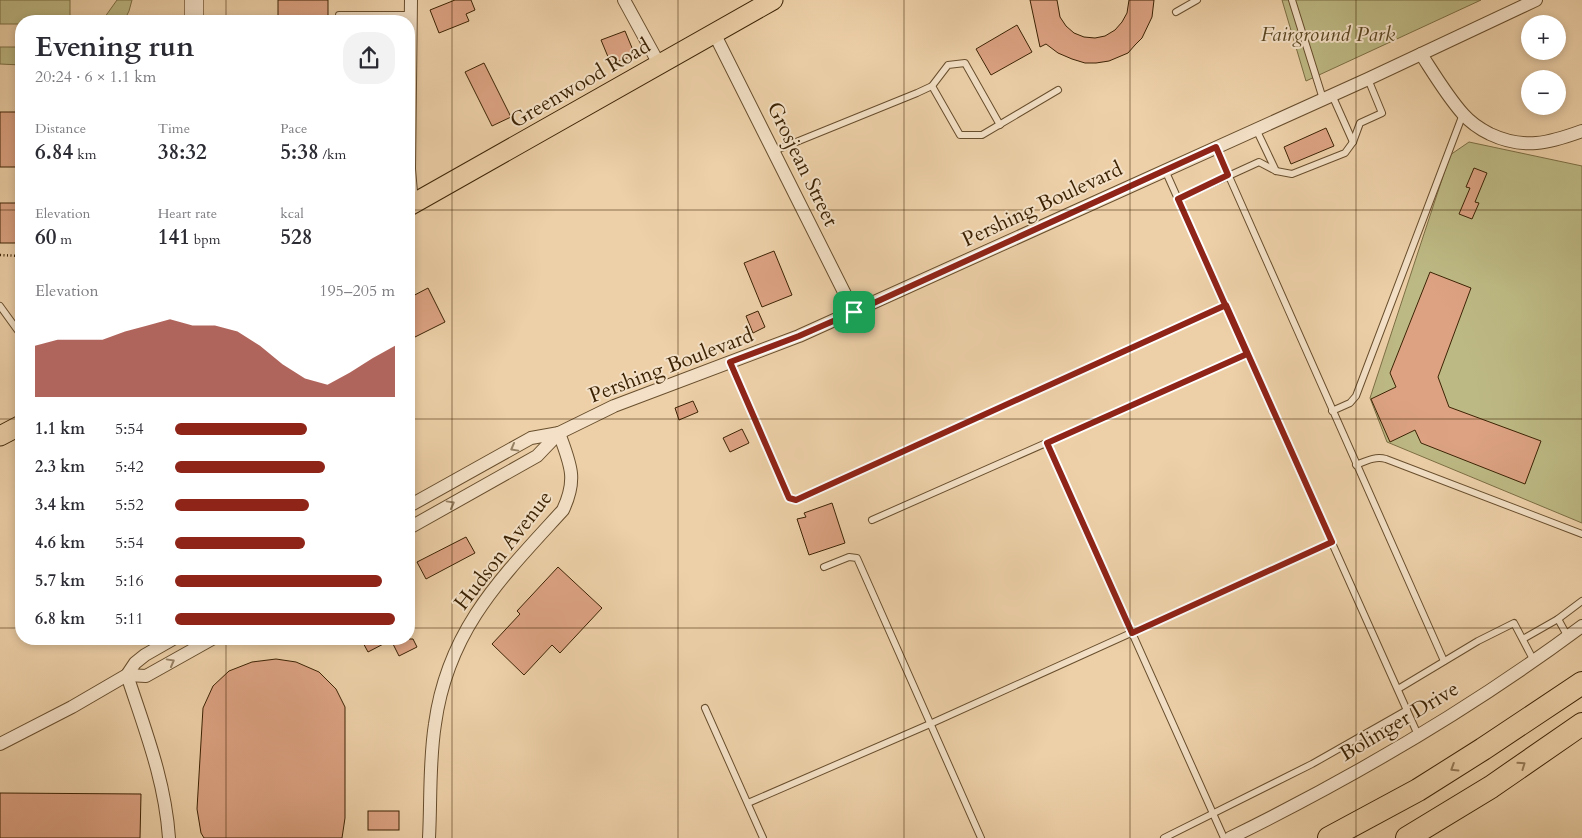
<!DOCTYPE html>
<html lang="en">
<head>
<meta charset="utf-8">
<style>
	body { margin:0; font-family:Cardo,serif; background:#f2f2f3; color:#2b2b33; height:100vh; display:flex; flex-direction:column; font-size:19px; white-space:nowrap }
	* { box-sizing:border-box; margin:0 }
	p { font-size:16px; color:#7c7c81 }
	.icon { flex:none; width:28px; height:28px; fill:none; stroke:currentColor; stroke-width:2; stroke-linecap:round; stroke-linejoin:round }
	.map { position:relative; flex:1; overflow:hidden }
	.details { position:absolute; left:15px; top:15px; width:400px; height:630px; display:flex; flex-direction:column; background:#fff; border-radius:20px; box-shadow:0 2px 8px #0003 }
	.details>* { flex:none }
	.fabs { position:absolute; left:1521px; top:15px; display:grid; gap:10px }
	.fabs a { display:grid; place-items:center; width:45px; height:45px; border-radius:50%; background:#fff; box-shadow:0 2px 8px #0003; font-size:25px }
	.pin { position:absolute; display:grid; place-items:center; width:42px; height:42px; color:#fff; margin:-21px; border-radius:10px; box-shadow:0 2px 8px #0006 }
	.round { display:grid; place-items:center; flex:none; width:52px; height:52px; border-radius:20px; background:#f2f2f3 }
	.headline { display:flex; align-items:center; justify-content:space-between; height:85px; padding:0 20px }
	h1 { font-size:28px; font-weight:600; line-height:38px }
	.figures { display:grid; grid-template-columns:repeat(3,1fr); gap:8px; height:85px; padding:5px 20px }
	.figures div { display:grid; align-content:center }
	.figures b { font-size:21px; font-weight:600 }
	.figures small { font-size:14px; font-weight:400 }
	.figures p { font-size:14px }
	.chart { height:140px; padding:10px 20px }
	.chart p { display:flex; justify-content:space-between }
	.chart svg { width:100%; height:90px; margin-top:5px; fill:#8f2418; opacity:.7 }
	ul { padding:0 20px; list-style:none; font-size:16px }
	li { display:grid; grid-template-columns:80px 60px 1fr; align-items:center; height:38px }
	li i { height:12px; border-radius:6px; background:#8f2418 }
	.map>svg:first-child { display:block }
</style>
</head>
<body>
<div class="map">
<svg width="1582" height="838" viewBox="0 0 1582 838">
	<rect width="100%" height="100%" fill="#edd0a8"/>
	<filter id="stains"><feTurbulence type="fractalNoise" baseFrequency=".004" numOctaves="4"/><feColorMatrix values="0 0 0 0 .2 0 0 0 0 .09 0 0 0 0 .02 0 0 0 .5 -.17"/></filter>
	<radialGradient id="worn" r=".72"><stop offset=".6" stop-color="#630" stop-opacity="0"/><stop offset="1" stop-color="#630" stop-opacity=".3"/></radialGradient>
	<g fill="#bdb984" stroke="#7c6e44">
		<path d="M0,0h70v21h-49v3h-21z"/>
		<path d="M117,0h15l-3,11 -5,10h-22z"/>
		<path d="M1282,0h199l-175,81z"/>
		<path d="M0,47h21v18l-21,-1z"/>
		<path d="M1469,142l113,24v357l-195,-81 -17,-44 80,-243z"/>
	</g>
	<g fill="#dca282" stroke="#3c2304">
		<rect x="278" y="0" width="50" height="21"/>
		<path d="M455,0h16l4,10 -9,4 3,7 -30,12 -9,-23z"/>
		<path d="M1030,0h27l3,17 6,9 8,7 10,4 11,1 10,-2 10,-6 7,-8 5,-9 2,-13h25l-2,17 -10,21 -7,7 -7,8 -19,8 -13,2h-11l-13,-4 -14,-6 -12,-9 -6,3z"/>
		<path d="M1017,25l15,27 -41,23 -15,-26z"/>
		<path d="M625,31l10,24 -24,9 -10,-24z"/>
		<path d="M484,63l27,54 -19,9 -27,-54z"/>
		<rect x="0" y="112" width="21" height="55"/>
		<path d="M1326,128l8,18 -43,18 -7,-17z"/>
		<path d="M1474,168l13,5 -12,29 4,1 -7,16 -13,-5 11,-26 -4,-1z"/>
		<rect x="0" y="203" width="21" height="40"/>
		<path d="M774,251l18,44 -30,12 -18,-44z"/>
		<path d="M1430,272l41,16 -33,89 11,30 92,34 -16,43 -104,-41 -6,-13 -25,12 -19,-43 25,-12 -6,-14z"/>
		<path d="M428,288l17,34 -36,18v-42z"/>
		<path d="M758,311l7,16 -12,6 -7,-17z"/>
		<path d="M693,401l5,11 -19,8 -4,-12z"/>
		<path d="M742,429l7,14 -19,9 -7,-14z"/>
		<path d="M832,503l13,40 -36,12 -12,-36 9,-2 -2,-4z"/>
		<path d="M466,537l9,16 -49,26 -9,-17z"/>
		<path d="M558,567l44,41 -42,45 -8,-8 -28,30 -32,-31 28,-30 -3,-3z"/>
		<path d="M361,639h52l4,8 -18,9 -8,-16 -23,12z"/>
		<path d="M276,659l20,3 23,10 17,17 9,18v111l-3,20h-138l-3,-5 -4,-24 6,-101 10,-22 16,-15 23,-9z"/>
		<path d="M0,793l141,1 -1,44h-140z"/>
		<rect x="368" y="811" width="31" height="19"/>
	</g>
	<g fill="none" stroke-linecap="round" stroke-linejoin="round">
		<g stroke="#684e2d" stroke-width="8">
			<g id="lane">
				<path d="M1292,0l31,99"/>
				<path d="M1176,12l21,-12"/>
				<path d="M339,15h71"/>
				<path d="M932,86l28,49h22l76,-45"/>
				<path d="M1332,95l21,47"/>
				<path d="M1256,129l20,42"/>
				<path d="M1216,147l228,514"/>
				<path d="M774,151l143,-58 15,-7 16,-21 17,-2 35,62"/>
				<path d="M1165,170l253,565"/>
				<path d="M1178,199l81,-37 17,9 16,3 53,-21 8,-11 7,-19 22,-10 -14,-34"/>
				<path d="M0,306l21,29"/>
				<path d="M730,362l59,136 7,2 430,-195"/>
				<path d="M1332,411l18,-8 6,-7 107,-282"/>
				<path d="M1047,443l177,395"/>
				<path d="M1356,465c10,-4 19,-9 30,-6l196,75"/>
				<path d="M872,520l375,-166"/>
				<path d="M824,567l25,-10 8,1 124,280"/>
				<path d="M1558,619l10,18"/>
				<path d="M1523,639l35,-20 24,-18"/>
				<path d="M1398,689l80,-48 36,-18 20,38"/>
				<path d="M705,708l58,130"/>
				<path d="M748,803l182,-79 402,-182"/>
				<path d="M1164,838l148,-74 95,-54"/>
			</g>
		</g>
		<g stroke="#684e2d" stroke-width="14">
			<g id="street">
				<path d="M411,0l-2,169 3,35"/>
				<path d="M624,0l35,64"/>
				<path d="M714,33l140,279"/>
				<path d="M1421,54c13,20 26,42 42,60 7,8 17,15 27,20 34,16 59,9 92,-3"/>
				<path d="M409,506l122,-68 28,-5 55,-27 185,-70 569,-257 168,-79"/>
				<path d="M409,528l128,-72 22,-23"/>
				<path d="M127,675c18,55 38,105 42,163"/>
				<path d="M127,675l19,1 66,-37"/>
				<path d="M0,744l72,-37 55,-32 8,-12 10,-8 28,-16"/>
				<path d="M429,838c2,-38 0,-77 6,-114 13,-95 67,-147 128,-214 15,-32 7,-46 -4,-77"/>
				<path d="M1230,838c122,-60 242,-130 352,-212"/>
			</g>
		</g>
		<g stroke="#3c2304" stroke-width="19">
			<path id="secondary" d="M194,21v-21"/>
		</g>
		<g stroke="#3c2304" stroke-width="21">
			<g id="primary">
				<path d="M409,206l364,-206"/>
				<path d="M0,436l21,-11"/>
			</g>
		</g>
		<g stroke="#3c2304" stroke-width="24">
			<g id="highway">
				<path d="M1329,838l89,-48 65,-41 99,-66"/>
				<path d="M1407,838l84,-51 91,-63"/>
			</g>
		</g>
		<path stroke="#3c2304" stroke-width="2.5" stroke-dasharray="1 2.5" stroke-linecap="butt" d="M0,255l21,1"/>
		<use href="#lane" stroke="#f3e0c6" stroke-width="6"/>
		<use href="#street" stroke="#f3e0c6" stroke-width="12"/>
		<use href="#secondary" stroke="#f3e0c6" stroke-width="18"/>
		<use href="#primary" stroke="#edd0a8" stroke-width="19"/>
		<use href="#highway" stroke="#edd0a8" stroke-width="22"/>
	</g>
	<defs><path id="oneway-chevron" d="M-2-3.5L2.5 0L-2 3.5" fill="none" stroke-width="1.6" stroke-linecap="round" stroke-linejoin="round" transform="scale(1.25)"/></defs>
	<g stroke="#988265">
		<use href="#oneway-chevron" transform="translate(514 448) rotate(151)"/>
		<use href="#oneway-chevron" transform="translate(451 504) rotate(-29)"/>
		<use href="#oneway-chevron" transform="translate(171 662) rotate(-29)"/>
	</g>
	<g stroke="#947a56">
		<use href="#oneway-chevron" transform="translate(1522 765) rotate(-35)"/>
		<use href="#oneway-chevron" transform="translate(1454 768) rotate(148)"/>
	</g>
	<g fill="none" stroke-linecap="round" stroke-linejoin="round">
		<g stroke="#fff" stroke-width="10">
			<path id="route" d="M854,312l-55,24 -69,26 59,136 7,2 430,-195 106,237 -200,91 -85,-190 200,-89c-23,-52 -46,-103 -69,-155l50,-24 -12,-28 -362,165"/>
		</g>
		<use href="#route" stroke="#8f2418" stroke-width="6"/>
	</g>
	<path fill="none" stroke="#3c2304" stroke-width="1" stroke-opacity="0.55" d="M226,0v21M452,0v838M678,0v838M904,0v838M1130,0v838M1356,0v838M0,210h21M409,210h1173M0,419h21M409,419h1173M0,628h21M409,628h1173M226,639v199"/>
	<g text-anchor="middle" stroke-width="4" stroke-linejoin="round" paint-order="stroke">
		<g font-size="21" font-style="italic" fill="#5c4824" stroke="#f3e0c6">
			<text x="1328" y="41">Fairground Park</text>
		</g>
		<g font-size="21" fill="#3c2304" stroke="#f3e0c6">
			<text transform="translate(580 83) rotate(-30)" y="7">Greenwood Road</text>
			<text transform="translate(803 164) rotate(64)" y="7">Grosjean Street</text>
			<text transform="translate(1042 204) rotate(-25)" y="7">Pershing Boulevard</text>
			<text transform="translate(671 365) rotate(-21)" y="7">Pershing Boulevard</text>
			<text transform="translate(503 550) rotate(-52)" y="7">Hudson Avenue</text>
			<text transform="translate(1399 721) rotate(-31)" y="7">Bolinger Drive</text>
		</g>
	</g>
	<rect width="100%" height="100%" filter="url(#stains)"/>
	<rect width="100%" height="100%" fill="url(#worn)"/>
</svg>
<div class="fabs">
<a>+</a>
<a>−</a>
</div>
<div class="pin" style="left:854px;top:312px;background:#1e9e55"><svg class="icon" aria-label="arrive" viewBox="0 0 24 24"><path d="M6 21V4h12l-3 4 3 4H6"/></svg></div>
<section class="details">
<div class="headline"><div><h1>Evening run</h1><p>20:24 · 6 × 1.1 km</p></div><a class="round"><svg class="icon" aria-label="share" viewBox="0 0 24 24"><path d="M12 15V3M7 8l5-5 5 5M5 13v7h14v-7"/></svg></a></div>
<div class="figures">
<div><p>Distance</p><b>6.84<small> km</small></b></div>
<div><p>Time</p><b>38:32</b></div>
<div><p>Pace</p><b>5:38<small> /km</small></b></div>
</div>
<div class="figures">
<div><p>Elevation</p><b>60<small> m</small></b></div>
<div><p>Heart rate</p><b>141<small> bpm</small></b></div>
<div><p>kcal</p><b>528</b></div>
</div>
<div class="chart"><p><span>Elevation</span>195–205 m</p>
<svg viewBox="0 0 160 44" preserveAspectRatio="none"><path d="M0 44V19L10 16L20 16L30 16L40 12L50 9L60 6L70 9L80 9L90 12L100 19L110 28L120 35L130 38L140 32L150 25L160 19V44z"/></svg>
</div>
<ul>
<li><b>1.1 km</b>5:54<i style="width:60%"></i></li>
<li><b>2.3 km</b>5:42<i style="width:68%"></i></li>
<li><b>3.4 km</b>5:52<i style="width:61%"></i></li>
<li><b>4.6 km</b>5:54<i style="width:59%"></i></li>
<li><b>5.7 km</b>5:16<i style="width:94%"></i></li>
<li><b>6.8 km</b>5:11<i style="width:100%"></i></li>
</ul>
</section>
</div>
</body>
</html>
